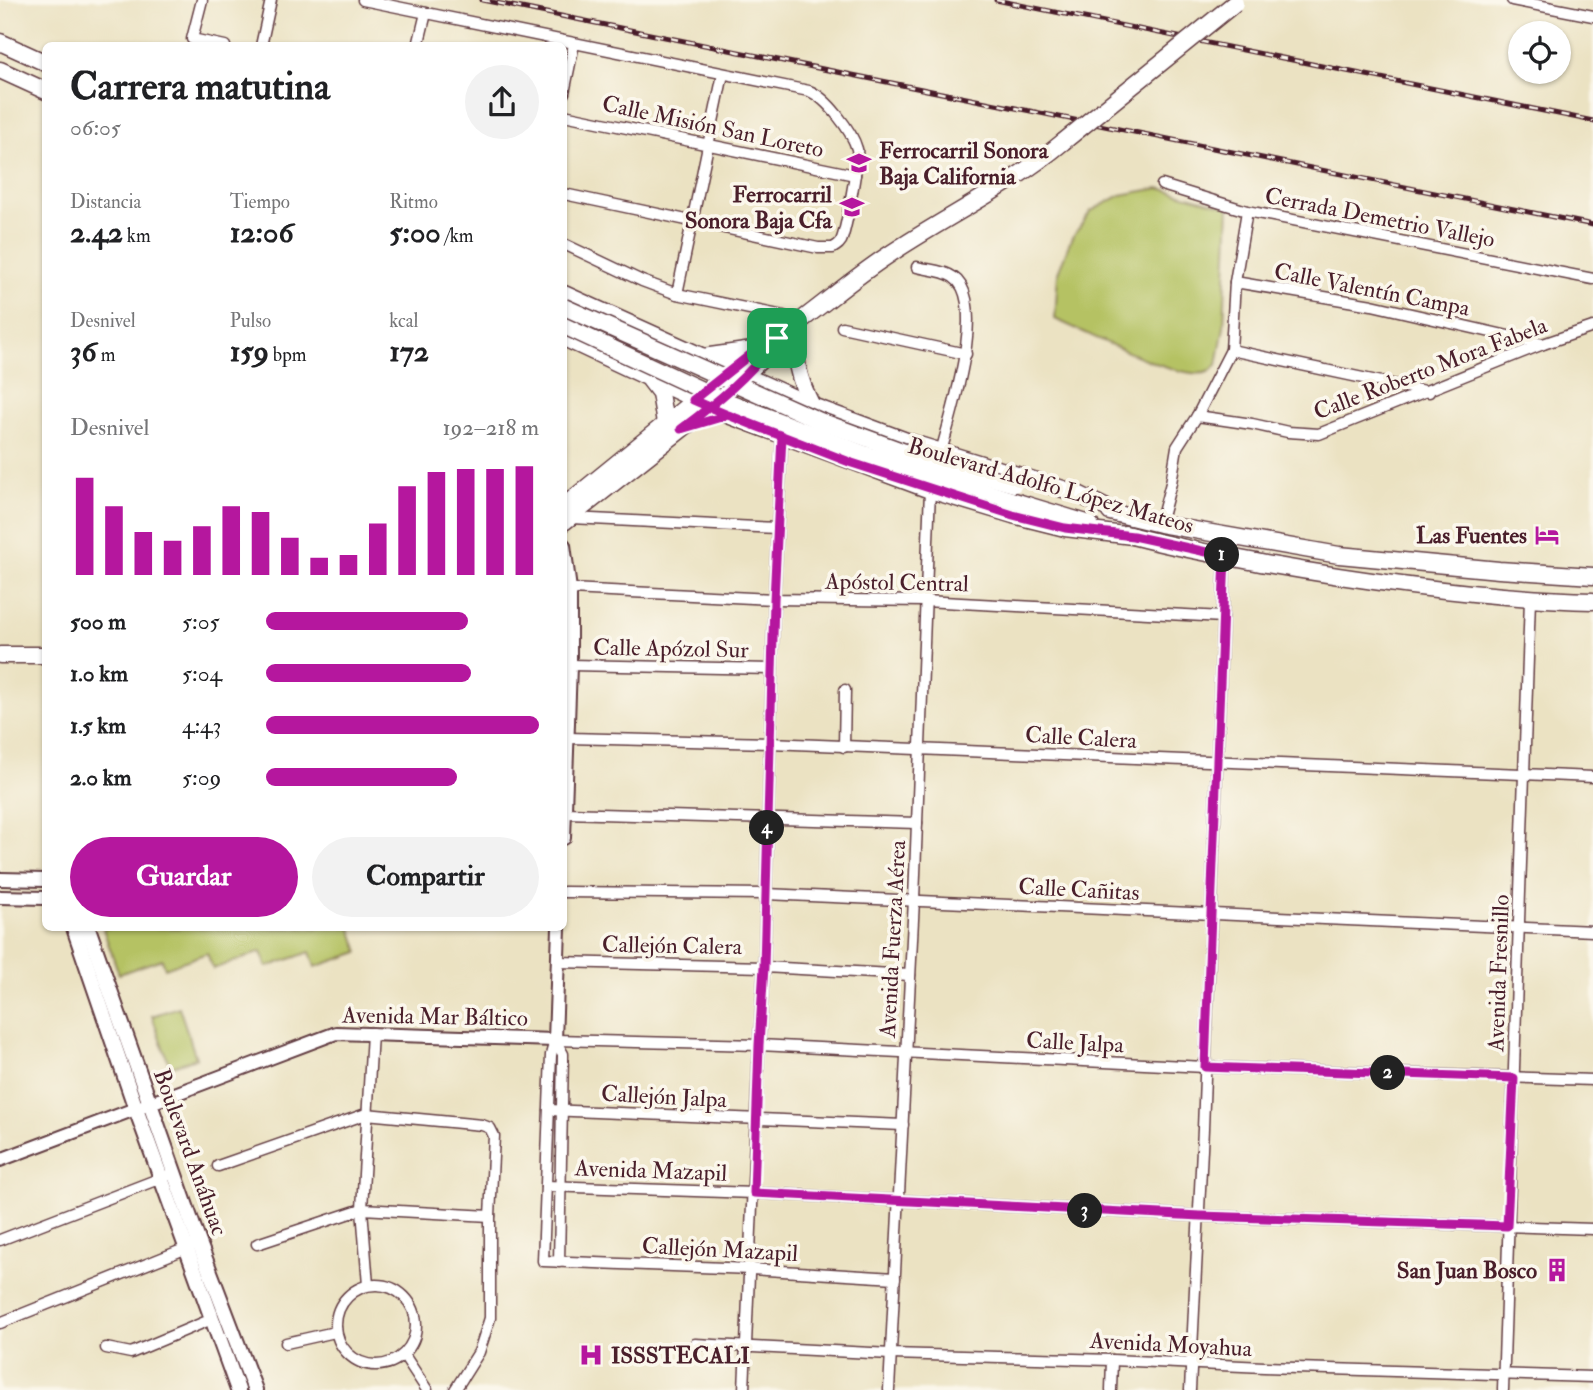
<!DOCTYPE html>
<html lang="es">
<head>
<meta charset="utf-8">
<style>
	body { margin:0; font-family:"IM FELL Double Pica",serif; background:#f2f2f2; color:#202124; height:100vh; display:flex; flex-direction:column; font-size:26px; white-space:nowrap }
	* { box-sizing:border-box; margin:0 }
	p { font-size:23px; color:#757577 }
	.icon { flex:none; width:38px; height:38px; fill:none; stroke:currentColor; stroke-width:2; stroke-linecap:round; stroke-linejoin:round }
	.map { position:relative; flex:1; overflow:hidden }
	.panel { position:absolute; left:42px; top:42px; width:525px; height:889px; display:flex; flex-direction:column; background:#fff; border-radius:10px; box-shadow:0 2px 5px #0004 }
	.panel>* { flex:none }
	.fabs { position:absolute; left:1508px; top:21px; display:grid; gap:14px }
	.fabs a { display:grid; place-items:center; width:63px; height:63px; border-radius:50%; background:#fff; box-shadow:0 2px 5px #0004; font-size:35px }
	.pin { position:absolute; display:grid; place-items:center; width:60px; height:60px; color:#fff; margin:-30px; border-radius:14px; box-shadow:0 4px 10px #0006 }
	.km { position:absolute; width:35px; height:35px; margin:-18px; border-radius:50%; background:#222; color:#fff; font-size:19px; line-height:35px; text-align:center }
	.round { display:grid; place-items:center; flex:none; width:74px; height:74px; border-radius:37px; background:#f2f2f2 }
	.headline { display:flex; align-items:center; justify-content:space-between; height:119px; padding:0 28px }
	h1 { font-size:38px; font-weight:700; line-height:52px }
	.stats { display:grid; grid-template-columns:repeat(3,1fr); gap:10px; height:119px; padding:7px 28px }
	.stats div { display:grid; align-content:center }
	.stats b { font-size:30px; font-weight:700 }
	.stats small { font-size:19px; font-weight:400 }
	.stats p { font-size:19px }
	.chart { height:196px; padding:14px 28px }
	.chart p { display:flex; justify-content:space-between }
	.chart svg { width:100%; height:126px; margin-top:7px; stroke:#b5179e; stroke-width:6 }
	.primary-button { display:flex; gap:14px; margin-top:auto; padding:14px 28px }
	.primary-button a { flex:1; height:80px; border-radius:42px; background:#b5179e; color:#fff; font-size:28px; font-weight:700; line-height:80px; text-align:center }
	.primary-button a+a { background:#f2f2f2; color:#202124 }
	ul { padding:0 28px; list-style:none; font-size:23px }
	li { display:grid; grid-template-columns:112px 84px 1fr; align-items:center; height:52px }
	li i { height:18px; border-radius:9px; background:#b5179e }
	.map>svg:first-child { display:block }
</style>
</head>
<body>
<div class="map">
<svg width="1593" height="1390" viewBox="0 0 1593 1390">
	<rect width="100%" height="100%" fill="#fbf7ec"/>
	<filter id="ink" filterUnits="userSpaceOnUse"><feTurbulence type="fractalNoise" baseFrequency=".0143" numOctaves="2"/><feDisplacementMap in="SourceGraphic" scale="14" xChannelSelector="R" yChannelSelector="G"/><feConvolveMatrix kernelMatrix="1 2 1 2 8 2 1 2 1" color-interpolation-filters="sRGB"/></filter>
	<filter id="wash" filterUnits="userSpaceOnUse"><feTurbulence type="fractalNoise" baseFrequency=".00686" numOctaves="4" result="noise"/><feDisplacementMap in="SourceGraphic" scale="28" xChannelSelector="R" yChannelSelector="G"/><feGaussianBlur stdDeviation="1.57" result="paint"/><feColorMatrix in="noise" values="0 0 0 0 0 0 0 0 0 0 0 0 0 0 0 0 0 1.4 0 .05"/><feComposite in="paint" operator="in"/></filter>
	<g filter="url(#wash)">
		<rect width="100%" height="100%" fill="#ebe2c2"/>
		<g fill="#b5c264" stroke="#807048" stroke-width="2">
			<path d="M1159,188l70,19 -5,120 -7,38c-3,2 -5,6 -9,7 -25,11 -125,-41 -153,-53l3,-46 13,-34 20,-28 30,-16z"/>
			<path d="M108,928h243l8,24 -44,15 -5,-15 -43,15 -6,-15 -48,17 -6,-16 -42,15 -3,-9 -43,15 -16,-45z"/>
			<path d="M179,1007l17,51 -26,9 -18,-51z"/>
		</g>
	</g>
	<g filter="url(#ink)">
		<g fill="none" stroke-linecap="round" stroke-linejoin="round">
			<g stroke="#623c42" stroke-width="13">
				<g id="minor">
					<path d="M202,0l-10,39 33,7"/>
					<path d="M363,0l446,91c17,6 43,40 48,58 2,10 -11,82 -16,92 -3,5 -4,4 -8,7h-15l-254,-54"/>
					<path d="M1512,0l81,16"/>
					<path d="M261,46l10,-46"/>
					<path d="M418,46l8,-33"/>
					<path d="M564,93l10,-49"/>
					<path d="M564,115l291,60"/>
					<path d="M1162,185l85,26 346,68"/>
					<path d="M1247,211l-12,71 -4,68 198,42"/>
					<path d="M564,244l78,37 35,13 107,22"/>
					<path d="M917,267c11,3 26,3 36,10 36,23 -3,140 -12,175"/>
					<path d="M1235,282l137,23 171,39"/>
					<path d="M677,294l46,-220"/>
					<path d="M842,327l124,27"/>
					<path d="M1197,416l55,8 36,8 31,2 224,-90 50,-17"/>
					<path d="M571,518l206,10"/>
					<path d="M1160,524l11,-41 6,-36 20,-31 34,-66"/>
					<path d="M570,589l204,10 150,2 299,16"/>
					<path d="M570,665l202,4"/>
					<path d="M568,738l202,5 823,34"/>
					<path d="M844,747l1,-57"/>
					<path d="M565,813l352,10"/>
					<path d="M564,892l202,2 827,37"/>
					<path d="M558,962l206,5 146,8"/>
					<path d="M555,1040l204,5 446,22 388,13"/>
					<path d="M555,1040l-4,15 -8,206 208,8 144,9"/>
					<path d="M555,1040l8,14 -4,208"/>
					<path d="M549,1110l354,15"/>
					<path d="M218,1166l148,-52 116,11 8,3 4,8 -4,80v102l-11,34 -24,38"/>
					<path d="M546,1186l208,7 446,23 393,13"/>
					<path d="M0,1240l174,-67"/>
					<path d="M257,1244l105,-35 128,7"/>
					<circle cx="376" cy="1325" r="40"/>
					<path d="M368,1285l-6,-76 10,-176"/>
					<path d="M0,1323l192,-77"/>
					<path d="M286,1343l49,-11"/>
					<path d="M695,1344l196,10 221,6 152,7 329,10"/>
					<path d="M106,1348l25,5 81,-34"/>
					<path d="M404,1355l23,35"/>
					<path d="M744,1390l15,-345 5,-78 10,-368 8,-162"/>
					<path d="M889,1390l25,-490 16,-410"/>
					<path d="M1111,1390l1,-30"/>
					<path d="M1190,1390l13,-261 22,-573"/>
					<path d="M1503,1390l27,-791"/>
				</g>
			</g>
			<g stroke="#623c42" stroke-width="16">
				<g id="tertiary">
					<path d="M564,545l6,44v76l-6,173"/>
					<path d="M0,879l46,1"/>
					<path d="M0,897l46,1"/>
					<path d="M0,1160l336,-127 219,7 4,-112"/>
				</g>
			</g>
			<g stroke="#623c42" stroke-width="18">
				<g id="secondary">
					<path d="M74,928l62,181 102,281"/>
					<path d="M88,928l111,315 56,147"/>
				</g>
			</g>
			<g stroke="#623c42" stroke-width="19">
				<g id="primary">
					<path d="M0,42l46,21"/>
					<path d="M0,70l46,21"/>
					<path d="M564,294l248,112 97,36 167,51 43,21"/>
					<path d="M794,326c2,35 2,48 18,80"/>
					<path d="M564,338l164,77 202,75 83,25 52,13 68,8"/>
					<path d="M703,357l50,-7"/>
					<path d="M650,380l10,13 5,30"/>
					<path d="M1027,505l63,19"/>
					<path d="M564,506l192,-156c47,-26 85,-64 131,-94 58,-39 122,-69 176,-114"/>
					<path d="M1110,512l50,12 179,31 160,15 94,6"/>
					<path d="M564,522l146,-115 53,-49 11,-15"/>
					<path d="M1125,534c46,13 94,21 141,30 108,19 217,34 327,37"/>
					<path d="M0,655h46"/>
				</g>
			</g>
			<use href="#minor" stroke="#fff" stroke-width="10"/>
			<use href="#tertiary" stroke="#fff" stroke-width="12"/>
			<use href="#secondary" stroke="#fff" stroke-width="14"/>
			<use href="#primary" stroke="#fff" stroke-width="16"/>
			<g stroke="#4a1f2b" stroke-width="5">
				<g id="rail">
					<path d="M482,0l1111,225"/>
					<path d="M996,0l597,121"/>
				</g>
			</g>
			<use href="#rail" stroke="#fbf7ec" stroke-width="2.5" stroke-dasharray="8" stroke-linecap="butt"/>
			<g stroke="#623c42" stroke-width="19" stroke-linecap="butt">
				<g id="primary-bridge">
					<path d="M1063,142l172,-139"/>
					<path d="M564,307l256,114 101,37 93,26"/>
					<path d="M564,326l157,73 143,55 163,51"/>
				</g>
			</g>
			<use href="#primary-bridge" stroke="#fff" stroke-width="16"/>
		</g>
	</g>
	<g fill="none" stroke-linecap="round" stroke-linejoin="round" filter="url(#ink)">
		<g stroke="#fff" stroke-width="14">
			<path id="route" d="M777,338c-25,36 -61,65 -96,91l47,-14 124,48 161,52 52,13 68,8 92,20 -20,511 309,11 -7,148 -307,-10 -446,-23 5,-148 5,-78 10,-367 8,-164c-30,-11 -60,-23 -89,-36l63,-50 21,-12"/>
		</g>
		<use href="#route" stroke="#b5179e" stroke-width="9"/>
	</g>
	<defs>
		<g id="school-bare" transform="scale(1.89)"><path d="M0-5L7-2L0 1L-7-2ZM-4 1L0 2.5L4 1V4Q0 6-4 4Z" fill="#b5179e" stroke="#fbf7ec" stroke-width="2.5" paint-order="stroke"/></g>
		<g id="hotel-bare" transform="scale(1.89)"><path d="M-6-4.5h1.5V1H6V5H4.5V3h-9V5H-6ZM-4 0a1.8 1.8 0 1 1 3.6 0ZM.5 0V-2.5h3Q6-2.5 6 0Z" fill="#b5179e" stroke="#fbf7ec" stroke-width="2.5" paint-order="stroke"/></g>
		<g id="building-bare" transform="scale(1.89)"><path d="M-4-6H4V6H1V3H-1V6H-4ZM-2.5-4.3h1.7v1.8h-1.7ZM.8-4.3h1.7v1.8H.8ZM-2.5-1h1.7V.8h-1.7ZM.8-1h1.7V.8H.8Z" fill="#b5179e" stroke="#fbf7ec" stroke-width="2.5" paint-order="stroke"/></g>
		<g id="hospital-bare" transform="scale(1.89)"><path d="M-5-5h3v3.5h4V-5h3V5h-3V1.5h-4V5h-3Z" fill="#b5179e" stroke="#fbf7ec" stroke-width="2.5" paint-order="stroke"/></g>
	</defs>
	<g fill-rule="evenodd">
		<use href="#school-bare" x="859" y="163"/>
		<use href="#school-bare" x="852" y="207"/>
		<use href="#hotel-bare" x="1547" y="535"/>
		<use href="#building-bare" x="1557" y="1270"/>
		<use href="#hospital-bare" x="591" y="1355"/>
	</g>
	<g text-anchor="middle" stroke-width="7" stroke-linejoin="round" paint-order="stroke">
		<g font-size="23" fill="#4a1f2b" stroke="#fbf7ec">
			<text transform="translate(713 126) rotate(12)" y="8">Calle Misión San Loreto</text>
			<text transform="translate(1380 217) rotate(11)" y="8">Cerrada Demetrio Vallejo</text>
			<text transform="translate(1372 289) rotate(11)" y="8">Calle Valentín Campa</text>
			<text transform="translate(1430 368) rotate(-21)" y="8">Calle Roberto Mora Fabela</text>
			<text transform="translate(1051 485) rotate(16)" y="8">Boulevard Adolfo López Mateos</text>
			<text transform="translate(897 582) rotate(1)" y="8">Apóstol Central</text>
			<text transform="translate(671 648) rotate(1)" y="8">Calle Apózol Sur</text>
			<text transform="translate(1081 737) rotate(3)" y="8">Calle Calera</text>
			<text transform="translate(1079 889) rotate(3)" y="8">Calle Cañitas</text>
			<text transform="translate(892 939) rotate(-87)" y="8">Avenida Fuerza Aérea</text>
			<text transform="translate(672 945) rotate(1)" y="8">Callejón Calera</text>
			<text transform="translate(1498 973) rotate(-88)" y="8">Avenida Fresnillo</text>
			<text transform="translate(435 1016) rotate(1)" y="8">Avenida Mar Báltico</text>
			<text transform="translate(1075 1042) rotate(3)" y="8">Calle Jalpa</text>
			<text transform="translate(664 1096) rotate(3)" y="8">Callejón Jalpa</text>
			<text transform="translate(191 1152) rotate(70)" y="8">Boulevard Anáhuac</text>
			<text transform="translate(651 1170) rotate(2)" y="8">Avenida Mazapil</text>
			<text transform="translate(720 1249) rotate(3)" y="8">Callejón Mazapil</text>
			<text transform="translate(1171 1344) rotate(3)" y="8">Avenida Moyahua</text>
		</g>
		<g font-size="23" font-weight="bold" fill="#4a1f2b" stroke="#fbf7ec" text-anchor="end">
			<text x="879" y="158" text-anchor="start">Ferrocarril Sonora<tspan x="879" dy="26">Baja California</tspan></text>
			<text x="832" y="202">Ferrocarril<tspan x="832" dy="26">Sonora Baja Cfa</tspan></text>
			<text x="1527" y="543">Las Fuentes</text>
			<text x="1537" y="1278">San Juan Bosco</text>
			<text x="611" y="1363" text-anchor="start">ISSSTECALI</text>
		</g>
	</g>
</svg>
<div class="fabs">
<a><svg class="icon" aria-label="locate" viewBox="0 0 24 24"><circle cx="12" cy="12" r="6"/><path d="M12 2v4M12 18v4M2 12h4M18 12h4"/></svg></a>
</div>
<div class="pin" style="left:777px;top:338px;background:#1e9e55"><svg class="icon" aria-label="arrive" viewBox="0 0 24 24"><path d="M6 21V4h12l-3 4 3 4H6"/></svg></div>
<b class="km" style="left:1222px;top:555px">1</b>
<b class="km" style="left:1388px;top:1073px">2</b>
<b class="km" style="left:1085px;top:1211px">3</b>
<b class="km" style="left:767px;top:828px">4</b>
<section class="panel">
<div class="headline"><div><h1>Carrera matutina</h1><p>06:05</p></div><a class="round"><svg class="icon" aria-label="share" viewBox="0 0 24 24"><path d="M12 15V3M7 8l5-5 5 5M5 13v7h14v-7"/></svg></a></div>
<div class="stats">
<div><p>Distancia</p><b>2.42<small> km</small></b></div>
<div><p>Tiempo</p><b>12:06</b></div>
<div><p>Ritmo</p><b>5:00<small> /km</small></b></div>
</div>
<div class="stats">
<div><p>Desnivel</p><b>36<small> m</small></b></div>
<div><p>Pulso</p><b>159<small> bpm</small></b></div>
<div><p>kcal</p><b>172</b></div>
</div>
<div class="chart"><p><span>Desnivel</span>192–218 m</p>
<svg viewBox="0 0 160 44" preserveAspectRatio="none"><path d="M5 44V10M15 44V20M25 44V29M35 44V32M45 44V27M55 44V20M65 44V22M75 44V31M85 44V38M95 44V37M105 44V26M115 44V13M125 44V8M135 44V7M145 44V7M155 44V6"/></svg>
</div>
<ul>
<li><b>500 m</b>5:05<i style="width:74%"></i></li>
<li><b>1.0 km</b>5:04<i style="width:75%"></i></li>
<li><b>1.5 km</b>4:43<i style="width:100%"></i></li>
<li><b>2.0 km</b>5:09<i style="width:70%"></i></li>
</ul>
<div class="primary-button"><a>Guardar</a><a>Compartir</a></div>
</section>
</div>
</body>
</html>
